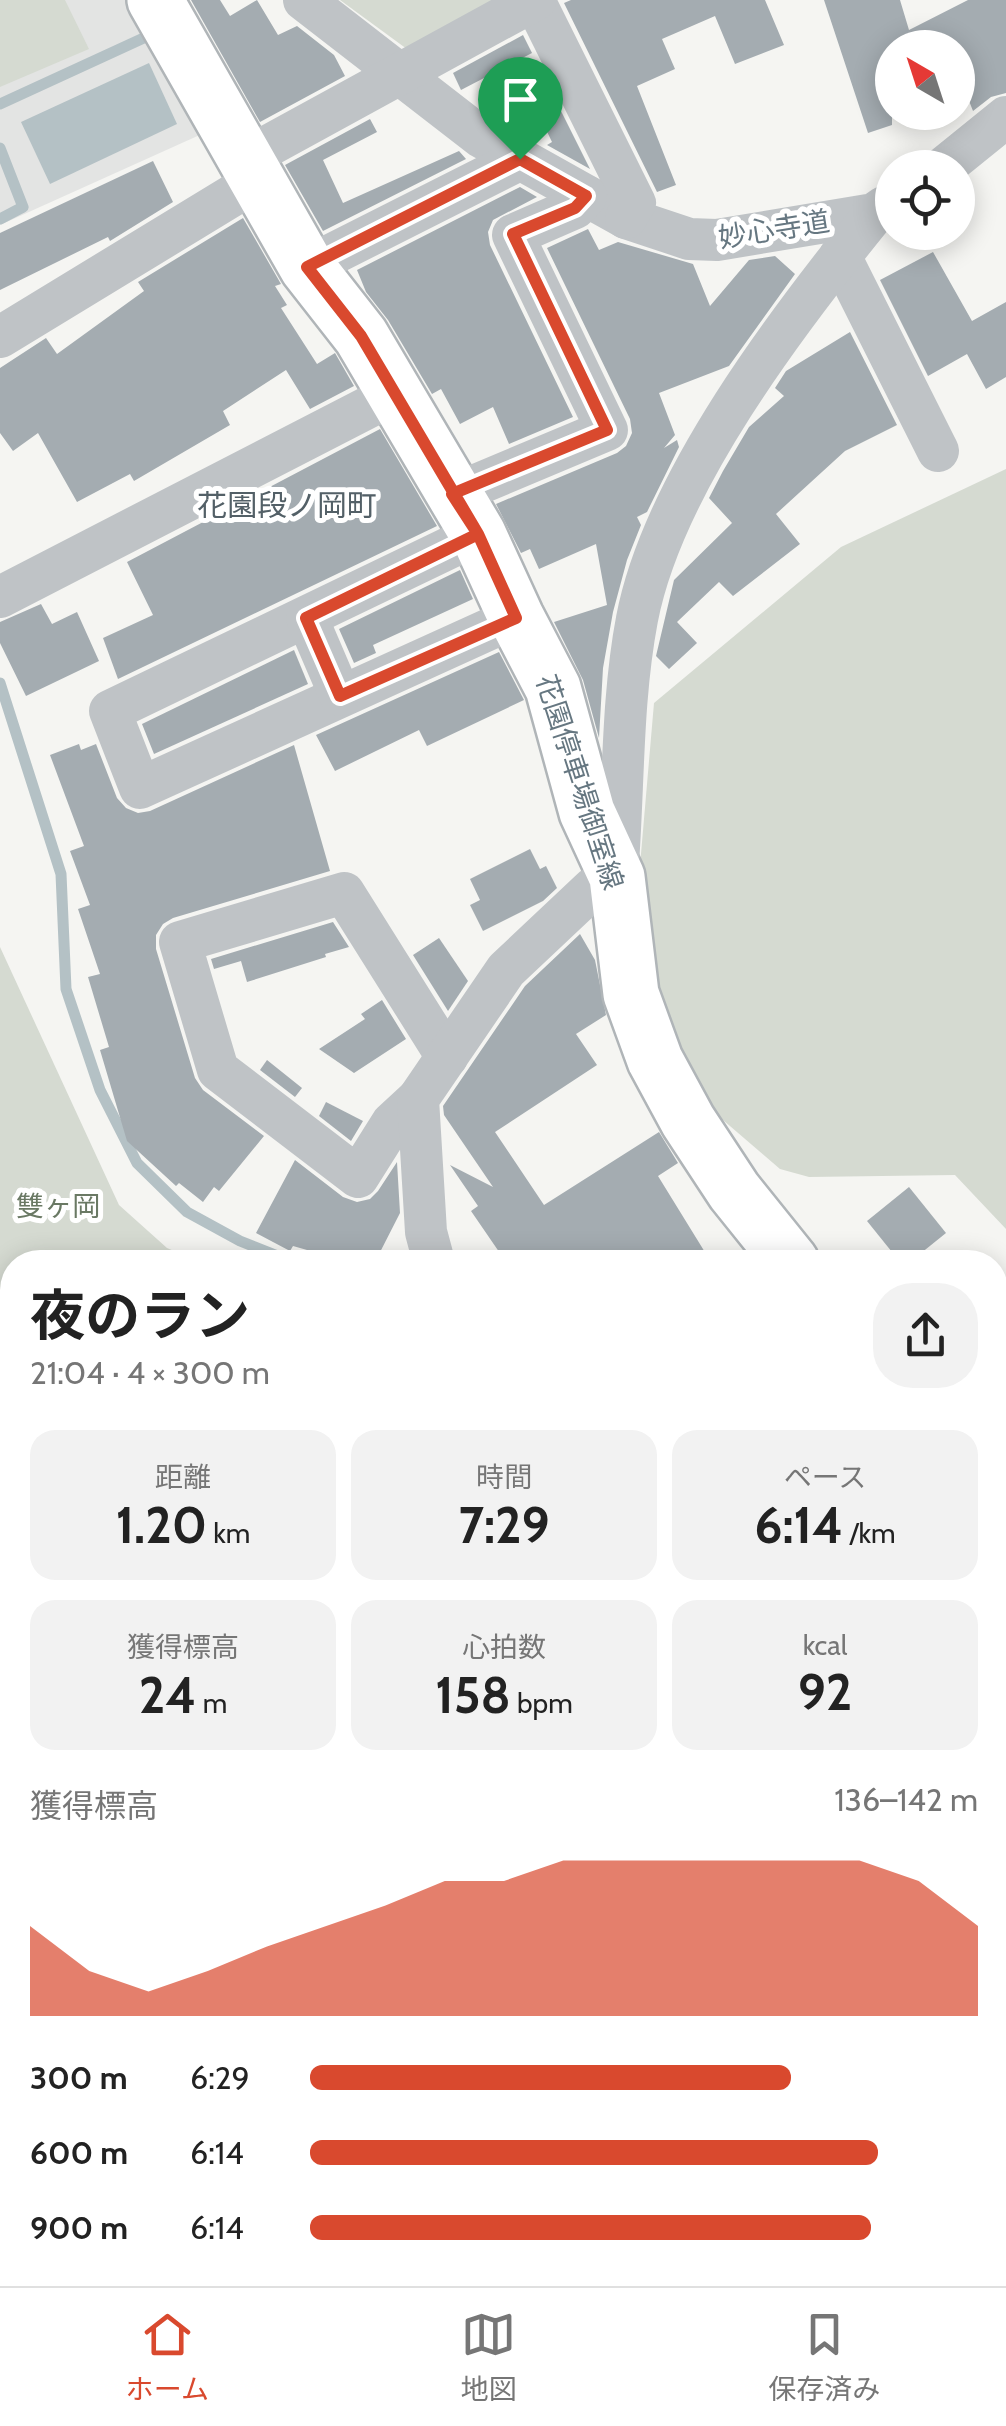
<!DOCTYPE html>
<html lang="ja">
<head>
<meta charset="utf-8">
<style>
	body { margin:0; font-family:Cabin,"Noto Sans JP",sans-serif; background:#f2f2f2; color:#222; height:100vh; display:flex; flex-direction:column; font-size:38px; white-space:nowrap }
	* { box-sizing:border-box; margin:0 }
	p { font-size:32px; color:#767676 }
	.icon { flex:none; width:55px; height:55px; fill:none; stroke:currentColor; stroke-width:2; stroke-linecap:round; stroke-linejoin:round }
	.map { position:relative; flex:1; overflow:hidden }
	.drawer { position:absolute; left:0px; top:1250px; width:1008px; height:1038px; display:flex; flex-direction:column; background:#fff; border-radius:40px 40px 0 0; box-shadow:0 5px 25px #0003 }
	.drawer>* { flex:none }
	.needle { width:65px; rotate:321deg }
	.buttons { position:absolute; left:875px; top:30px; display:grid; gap:20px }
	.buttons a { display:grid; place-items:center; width:100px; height:100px; border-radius:50%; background:#fff; box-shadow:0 5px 25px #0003; font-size:50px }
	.pin { position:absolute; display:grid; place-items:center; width:85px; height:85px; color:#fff; margin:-102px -42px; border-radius:50% 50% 50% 0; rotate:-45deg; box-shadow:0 0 10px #0007 }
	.pin .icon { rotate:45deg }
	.round { display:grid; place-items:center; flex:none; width:105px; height:105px; border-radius:40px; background:#f2f2f2 }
	.summary { display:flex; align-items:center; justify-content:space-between; height:170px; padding:0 30px }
	h1 { font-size:55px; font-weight:700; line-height:75px }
	.metrics { display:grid; grid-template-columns:repeat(3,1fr); gap:15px; height:170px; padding:10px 30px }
	.metrics div { display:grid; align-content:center; border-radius:25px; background:#f2f2f2; text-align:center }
	.metrics b { font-size:50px; font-weight:700 }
	.metrics small { font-size:28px; font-weight:400 }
	.metrics p { font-size:28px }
	.chart { height:280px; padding:20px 30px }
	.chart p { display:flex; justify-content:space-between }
	.chart svg { width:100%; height:180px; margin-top:10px; fill:#d9492e; opacity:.7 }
	ul { padding:0 30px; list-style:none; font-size:32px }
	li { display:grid; grid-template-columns:160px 120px 1fr; align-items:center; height:75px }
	li i { height:25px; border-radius:12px; background:#d9492e }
	.dock { display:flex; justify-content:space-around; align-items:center; height:140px; border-top:2px solid #e0e0e0; background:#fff; font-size:28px; color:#767676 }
	.dock a { display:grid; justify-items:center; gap:5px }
	.dock .active { color:#d9492e }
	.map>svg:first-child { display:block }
</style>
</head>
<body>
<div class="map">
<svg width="1006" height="2286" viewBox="0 0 1006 2286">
	<rect width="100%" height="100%" fill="#f5f5f2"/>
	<path fill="#e3e4e3" d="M0,0h130l83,129 -213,96z"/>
	<g fill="#d5dad1">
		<path d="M0,0h65l24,49 -89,38z"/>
		<path d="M340,0h162l-91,52z"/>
		<path d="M1006,469v760l-51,-54 -146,2 -29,-8 -85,-73 -33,-64 -23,-155 15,-174 187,-156z"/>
		<path d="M0,947l119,258 48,43 33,14h-188v895l-12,-5z"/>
		<path d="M0,2268l12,7h86l41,11h-139z"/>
		<path d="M341,2275h206l-14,11h-167z"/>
	</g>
	<path fill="#b4c1c5" d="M149,63l28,61 -127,60 -29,-62z"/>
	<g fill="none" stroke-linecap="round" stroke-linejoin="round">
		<g stroke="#b4c1c5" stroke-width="11">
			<path d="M0,104l148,-68"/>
			<path d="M0,148l23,59 -23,12"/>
			<path d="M0,683l61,191 5,115 34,101 37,73 50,49 53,29 53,21"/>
			<path d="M669,2286l3,-11"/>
		</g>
	</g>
	<g fill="#a4acb1">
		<path d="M191,0h29l10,16 27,-16 21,35 19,-9 37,29 11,21 -85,46z"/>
		<path d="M571,0h194l19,45 -49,19 -20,-48 -53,23 13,30 -38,17 39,99 -19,7 -93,-189z"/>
		<path d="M824,0h76l9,30 59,-30h38v93l-15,4 -18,14 -15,-38v-25h-66v77l-24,8z"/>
		<path d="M523,35l9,18 -71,37 -8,-17z"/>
		<path d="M559,107l31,62 -43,-24 5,-3 -13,-27z"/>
		<path d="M370,119l7,13 -54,28 20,43 116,-52 7,8 -143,72 -38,-66z"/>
		<path d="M153,161l20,41 -63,39 -2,-4 -108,53v-57z"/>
		<path d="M520,187l17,10 -44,23 -5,12 2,13 83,172 -64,27 -16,-37 -33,17 -19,-35 -9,5 -44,-74 -22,-28 -9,-22z"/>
		<path d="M243,218l38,66 -6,2 12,19 -6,3 36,56 18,-11 19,33 -44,23 -24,-39 -63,41 7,14 -96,56 -4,-7 -53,28 -39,-69 -25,18 -13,-18v-65l46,-30 11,16 87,-63 -6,-9z"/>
		<path d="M588,229l11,21 19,-8 75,22 17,42 39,-46 26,-4 20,18 -66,92 -70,27 16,42 -11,13 13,-8 2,7 -32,65 -10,5 4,8 -14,35 -14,52 -10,56 -4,70 -16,-58 -29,-58 53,-17 -11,-61 -57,25 -9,-20 -9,4 -25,-49 121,-51 9,-7 6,-13 -2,-14 -83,-171z"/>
		<path d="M933,252l39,69 34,-19v75l-20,12 -19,-35 -39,22 -48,-96z"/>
		<path d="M850,332l47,93 -52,26 -69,63 24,30 -67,52 -14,-14 -42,40 20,21 -28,26 -13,-13 18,-76 58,-57 -23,-25 14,-27 26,-44 35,-31 -9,-8 11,-17z"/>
		<path d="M380,429l57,97 -319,153 -15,-41 50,-23 -26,-53z"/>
		<path d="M460,570l13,29 -100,46 3,8 -22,10 -15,-34z"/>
		<path d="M41,604l11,20 25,-12 22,49 -73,35 -26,-53v-21z"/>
		<path d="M294,650l14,34 -154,70 -12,-30z"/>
		<path d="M499,652l25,48 -97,46 -8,-16 -84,41 -19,-36z"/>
		<path d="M79,744l2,6 15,-6 21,54 9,10 12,5 12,-2 144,-66 36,126 -157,47 -10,6 -7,11v14l39,129 8,12 61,46 -45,55 -5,-4 -11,15 -24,-19 -3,3 -49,-45 -27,-91 9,-3 -21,-70 12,-3 -22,-65 12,-4 -20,-54 14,-5 -34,-91z"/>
		<path d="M530,849l10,20 6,-3 11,22 -14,13 -60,30 -13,-26 10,-5 -10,-21z"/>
		<path d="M333,922l16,25 -24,7 1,3 -79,25 -6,-21 -27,8 -3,-10z"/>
		<path d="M580,934l15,26 11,55 -30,19 21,31 -102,67 49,73 115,-73 19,31 -20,13 53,86h-205l-35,-51 7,-5 -28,-41 43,22 -49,-72 -1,-9 82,-120z"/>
		<path d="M439,938l29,43 -20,30 -35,-56z"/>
		<path d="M382,1000l24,39 -52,34 -35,-24 46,-30 -4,-5z"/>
		<path d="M267,1060l35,28 -7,9 -35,-27z"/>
		<path d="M326,1102l37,19 -12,20 -32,-25z"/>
		<path d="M295,1160l48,37 14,5 13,-3 8,-8 19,-29 3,51 -25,49h-26l-56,-16 -3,5 -34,-18z"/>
		<path d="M909,1187l37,46 -36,29h-10l-33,-41z"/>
	</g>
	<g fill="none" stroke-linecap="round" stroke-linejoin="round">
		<g stroke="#b0b5b8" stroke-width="60">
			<g id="major">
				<path d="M155,0l152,267 54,69 117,198 38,83 37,71 34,124 30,65 14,117 24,66 33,61 46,70 57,71"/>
				<path d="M995,1526l11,14"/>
				<path d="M961,2286l15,-11"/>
			</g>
		</g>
		<g stroke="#b0b4b7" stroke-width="60">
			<g id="highway">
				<path d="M0,2174l12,5"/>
				<path d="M0,2257h12"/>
				<path d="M173,2275l28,11"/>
				<path d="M273,2275l30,11"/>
			</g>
		</g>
		<g stroke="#bfc3c6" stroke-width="42">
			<path d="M304,0l177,137 145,81 63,21 28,1 157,-26 10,-7"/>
			<path d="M534,0l101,203 -9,15"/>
			<path d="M246,158l289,-158"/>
			<path d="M943,168l63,-51"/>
			<path d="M840,256l98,195"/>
			<path d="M307,267l214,-108"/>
			<path d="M0,337l258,-157"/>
			<path d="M452,495l155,-65 -94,-195 62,-27 11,-12"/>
			<path d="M478,534l-368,177 30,77 376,-171"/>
			<path d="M0,597l396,-204"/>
			<path d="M307,618l33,77"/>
			<path d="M418,1099l-26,24 -34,54 -140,-107 -38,-128 164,-49 103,164"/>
			<path d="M434,1262l-8,-30 -8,-133 88,-129 86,-81 25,-12c7,-85 4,-174 20,-258 26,-136 151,-299 237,-405"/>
			<path d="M995,1583l11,-9"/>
			<path d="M995,1749l11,17"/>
			<path d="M995,1961l11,-8"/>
			<path d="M995,2052l11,-12"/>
			<path d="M788,2286l9,-11"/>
		</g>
		<use href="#major" stroke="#fff" stroke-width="55"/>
		<use href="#highway" stroke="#fff" stroke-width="55"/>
	</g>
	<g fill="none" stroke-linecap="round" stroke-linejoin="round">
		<g stroke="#fff" stroke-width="20">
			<path id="route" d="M520,159l-213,108 54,69 117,198 -172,84 34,78 176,-78 -38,-84 -26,-40 155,-64 -94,-196 62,-26 11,-12 -66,-37"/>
		</g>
		<use href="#route" stroke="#d9492e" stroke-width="12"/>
	</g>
	<g text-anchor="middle" stroke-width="10" stroke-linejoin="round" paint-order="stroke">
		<g font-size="28" fill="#667781" stroke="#fff">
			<text transform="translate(774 229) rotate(-9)" y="10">妙心寺道</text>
			<text transform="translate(580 782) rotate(72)" y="10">花園停車場御室線</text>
		</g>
		<g font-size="28" fill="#6a7964" stroke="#fff">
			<text x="58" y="1216">雙ヶ岡</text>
		</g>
		<g font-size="30" fill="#536067" stroke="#fff">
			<text x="287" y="516">花園段ノ岡町</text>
		</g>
	</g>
</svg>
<div class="buttons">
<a><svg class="needle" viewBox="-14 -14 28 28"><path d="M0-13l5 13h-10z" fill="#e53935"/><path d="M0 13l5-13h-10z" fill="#767676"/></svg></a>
<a><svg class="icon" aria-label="locate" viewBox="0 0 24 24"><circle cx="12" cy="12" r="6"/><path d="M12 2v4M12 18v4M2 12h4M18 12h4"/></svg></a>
</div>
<div class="pin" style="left:520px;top:159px;background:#1e9e55"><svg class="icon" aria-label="arrive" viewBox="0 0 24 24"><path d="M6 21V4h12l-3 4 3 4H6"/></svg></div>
<section class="drawer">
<div class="summary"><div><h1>夜のラン</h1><p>21:04 · 4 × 300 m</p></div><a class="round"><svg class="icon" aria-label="share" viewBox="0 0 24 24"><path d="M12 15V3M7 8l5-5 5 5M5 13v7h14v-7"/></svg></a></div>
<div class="metrics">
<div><p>距離</p><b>1.20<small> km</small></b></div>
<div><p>時間</p><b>7:29</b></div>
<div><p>ペース</p><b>6:14<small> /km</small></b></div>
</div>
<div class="metrics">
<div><p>獲得標高</p><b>24<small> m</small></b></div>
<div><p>心拍数</p><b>158<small> bpm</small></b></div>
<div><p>kcal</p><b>92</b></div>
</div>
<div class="chart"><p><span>獲得標高</span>136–142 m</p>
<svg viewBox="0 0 160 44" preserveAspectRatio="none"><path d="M0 44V22L10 33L20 38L30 33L40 27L50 22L60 17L70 11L80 11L90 6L100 6L110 6L120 6L130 6L140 6L150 11L160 22V44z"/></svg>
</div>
<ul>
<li><b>300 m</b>6:29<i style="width:72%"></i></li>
<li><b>600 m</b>6:14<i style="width:85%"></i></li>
<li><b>900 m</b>6:14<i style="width:84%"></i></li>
</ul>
</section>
</div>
<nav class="dock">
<a class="active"><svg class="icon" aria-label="home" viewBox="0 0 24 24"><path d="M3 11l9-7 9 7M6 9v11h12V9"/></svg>ホーム</a>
<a><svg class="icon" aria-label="map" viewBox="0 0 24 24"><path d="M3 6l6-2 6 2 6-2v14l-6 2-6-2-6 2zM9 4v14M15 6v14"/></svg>地図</a>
<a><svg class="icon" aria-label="saved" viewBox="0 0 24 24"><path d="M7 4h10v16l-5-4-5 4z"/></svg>保存済み</a>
</nav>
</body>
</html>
